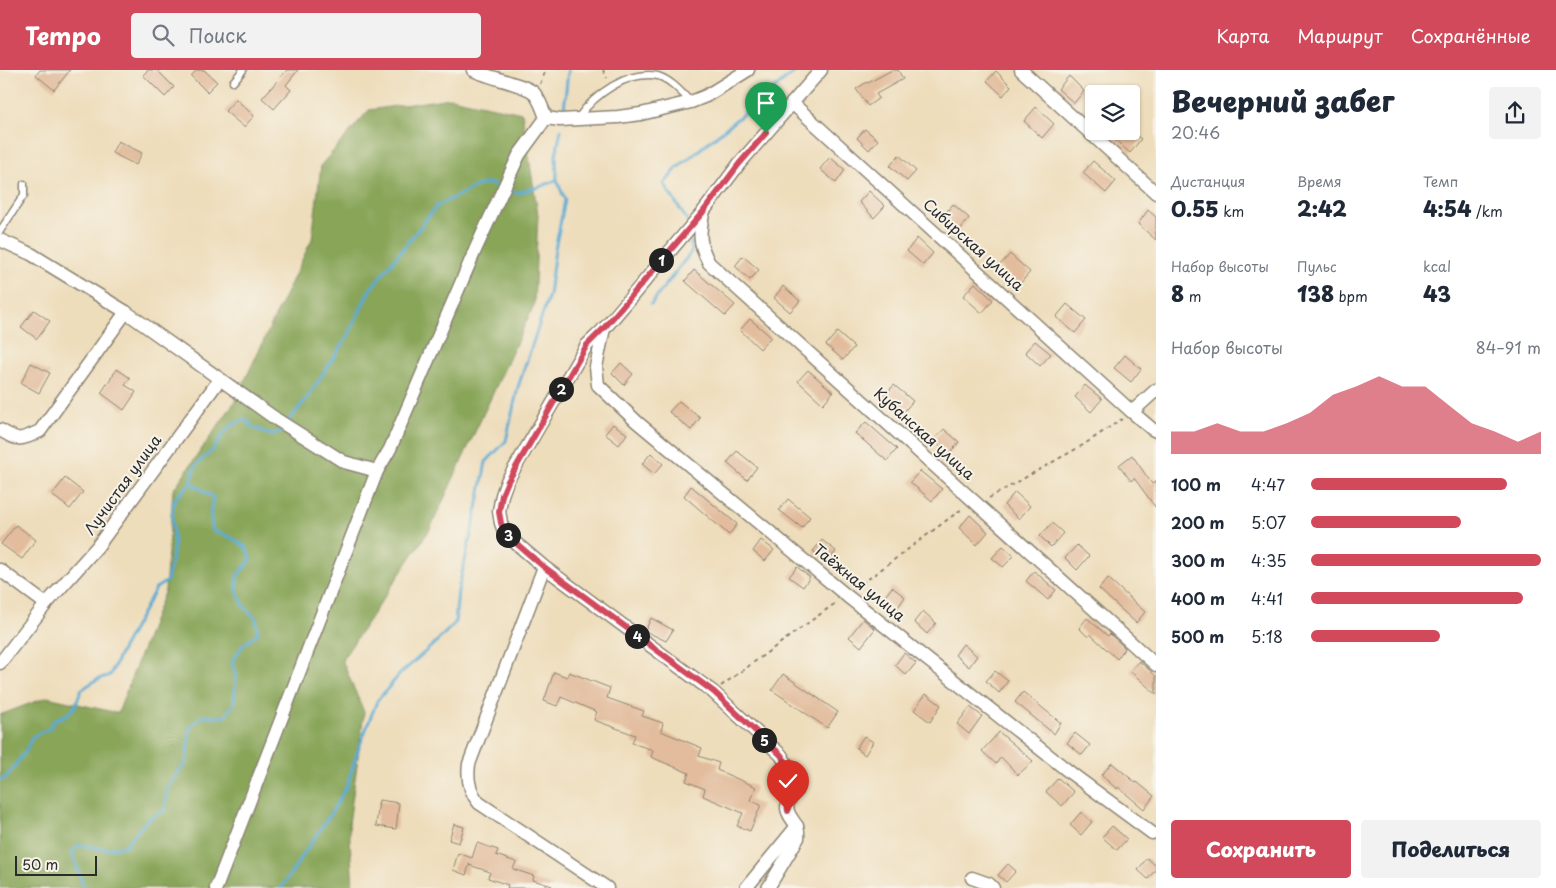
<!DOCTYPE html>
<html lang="ru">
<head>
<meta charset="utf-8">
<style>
	body { margin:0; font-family:"Playpen Sans",sans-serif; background:#f2f2f3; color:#1f2937; height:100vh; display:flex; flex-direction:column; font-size:19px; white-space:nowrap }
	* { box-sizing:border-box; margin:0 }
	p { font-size:16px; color:#747a83 }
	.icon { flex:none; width:28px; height:28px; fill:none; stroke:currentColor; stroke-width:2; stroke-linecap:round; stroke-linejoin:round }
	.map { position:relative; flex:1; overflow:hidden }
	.details { display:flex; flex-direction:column; background:#fff; width:400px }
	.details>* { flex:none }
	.tools { position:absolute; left:1085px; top:15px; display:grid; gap:10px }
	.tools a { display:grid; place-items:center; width:55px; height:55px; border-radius:5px; background:#fff; box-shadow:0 1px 4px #0004; font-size:25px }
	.scale { position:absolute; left:15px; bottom:12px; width:82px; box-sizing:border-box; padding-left:5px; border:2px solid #2b2b2b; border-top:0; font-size:14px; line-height:18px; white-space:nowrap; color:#2b2b2b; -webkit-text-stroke:4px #f7f3e8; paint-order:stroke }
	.pin { position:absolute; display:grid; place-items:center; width:42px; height:42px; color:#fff; margin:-51px -21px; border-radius:50% 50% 50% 0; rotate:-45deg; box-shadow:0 0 5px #0007 }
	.pin .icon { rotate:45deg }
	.km { position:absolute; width:25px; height:25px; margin:-12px; border-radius:50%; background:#222; color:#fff; font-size:14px; line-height:25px; text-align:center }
	.round { display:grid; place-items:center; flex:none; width:52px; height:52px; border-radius:5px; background:#f2f2f3 }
	.head { display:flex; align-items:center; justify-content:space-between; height:85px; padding:0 15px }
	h1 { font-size:28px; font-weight:800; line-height:38px }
	.figures { display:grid; grid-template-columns:repeat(3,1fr); gap:8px; height:85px; padding:5px 15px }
	.figures div { display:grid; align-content:center }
	.figures b { font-size:21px; font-weight:800 }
	.figures small { font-size:14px; font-weight:400 }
	.figures p { font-size:14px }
	.chart { height:140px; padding:10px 15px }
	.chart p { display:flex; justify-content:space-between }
	.chart svg { width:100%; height:90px; margin-top:5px; fill:#d1495b; opacity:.7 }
	.primary-button { display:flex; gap:10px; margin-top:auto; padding:10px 15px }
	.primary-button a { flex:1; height:58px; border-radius:5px; background:#d1495b; color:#fff; font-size:20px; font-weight:800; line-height:58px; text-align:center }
	.primary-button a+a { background:#f2f2f3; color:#1f2937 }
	ul { padding:0 15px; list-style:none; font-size:16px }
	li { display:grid; grid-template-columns:80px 60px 1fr; align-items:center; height:38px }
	li i { height:12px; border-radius:6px; background:#d1495b }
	header { display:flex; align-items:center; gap:30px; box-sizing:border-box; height:70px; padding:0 25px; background:#d1495b; color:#fff }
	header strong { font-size:24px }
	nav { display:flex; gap:28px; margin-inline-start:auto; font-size:18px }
	.search { width:350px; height:45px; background:#f2f2f3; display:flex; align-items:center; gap:12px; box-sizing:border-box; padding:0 18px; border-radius:5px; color:#747a83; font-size:19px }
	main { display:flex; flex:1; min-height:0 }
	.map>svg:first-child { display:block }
</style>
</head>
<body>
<header>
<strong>Tempo</strong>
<div class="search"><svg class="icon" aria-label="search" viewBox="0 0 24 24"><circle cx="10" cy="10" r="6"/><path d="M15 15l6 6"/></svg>Поиск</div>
<nav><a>Карта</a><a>Маршрут</a><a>Сохранённые</a></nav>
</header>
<main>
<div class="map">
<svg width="1156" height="818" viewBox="0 0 1156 818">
	<rect width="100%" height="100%" fill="#f7f3e8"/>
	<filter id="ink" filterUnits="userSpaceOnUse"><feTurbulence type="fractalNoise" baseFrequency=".02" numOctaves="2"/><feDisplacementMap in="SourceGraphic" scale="10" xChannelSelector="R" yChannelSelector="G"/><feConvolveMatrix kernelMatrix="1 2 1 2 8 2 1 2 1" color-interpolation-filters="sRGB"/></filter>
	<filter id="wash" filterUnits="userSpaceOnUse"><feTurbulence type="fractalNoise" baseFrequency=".0096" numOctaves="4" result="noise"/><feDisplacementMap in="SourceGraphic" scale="20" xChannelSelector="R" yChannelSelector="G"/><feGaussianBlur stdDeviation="1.12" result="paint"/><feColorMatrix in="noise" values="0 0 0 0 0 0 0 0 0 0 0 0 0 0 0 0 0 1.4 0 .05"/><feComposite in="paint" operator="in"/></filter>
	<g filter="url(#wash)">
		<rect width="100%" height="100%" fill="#edb"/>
		<path fill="#88a558" stroke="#5a6842" d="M451,28l71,15 16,102 -4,90 -104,224 -88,131 22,52 -15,112 4,64h-353v-173l47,-18 71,16 47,-123 8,-100 61,-87 78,-164 9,-74 48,-55z"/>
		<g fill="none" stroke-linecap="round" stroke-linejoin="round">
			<g stroke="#58aad3" stroke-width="3">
				<path d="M564,40l4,-40"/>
				<path d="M506,119l11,4 25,-7 15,-6"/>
				<path d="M687,150l-23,-36 13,-16 120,-98"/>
				<path d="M651,234l41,-53 -2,-11"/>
				<path d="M287,353l20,-25 41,-62 21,-45 68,-85 40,-20 11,-3 12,4"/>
				<path d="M0,709l6,-1 21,-29 5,-12 18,-9 4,-8 12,-5 9,-8 6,-17 15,-10 14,-5 12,-25 34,-62 11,-7 7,-34 -2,-28 2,-19 17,-17 4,-17 18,-16 10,-16 9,-9 14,-6 6,8 19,8 10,-4 2,-3"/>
				<path d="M84,818l-12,-36 7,-7 28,4 18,-3 23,-27 17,-9 2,-23 19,-24 4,-36 12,-11 23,1 9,-14 2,-25 -4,-17 11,-16 15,-12 -2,-14 -13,-14 -6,-15v-14l14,-16 -5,-13 -16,-10 -17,-6c-3,-13 -3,-21 0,-34l-22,-14"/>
				<path d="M281,818l49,-73 17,-29 11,-36 19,-49 23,-27 34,-30 21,-21 3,-32 18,-78 10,-51 20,-21 12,-54 31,-92 6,-46 10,-49 -8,-20 -1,-25 5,-25"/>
			</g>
		</g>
		<g id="blocks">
			<g fill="#e2bc9c">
				<path d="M40,0h30l-16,20 -18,-15z"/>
				<path d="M148,0h9l17,17 -9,10 -22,-22z"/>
				<path d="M197,0h7l13,12 -10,10 -16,-16z"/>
				<path d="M287,0h11l-12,15 5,5 -17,19 -12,-11z"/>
				<path d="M892,0h6l5,9 -27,15 3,4 -11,8 -12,-17 11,-7 1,1z"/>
				<path d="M996,1l15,15 -8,10 -16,-15z"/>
				<path d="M1069,6l15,15 -10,12 -16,-14z"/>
				<path d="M236,29l18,17 -10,11 -19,-16z"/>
				<path d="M1036,37l18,17 -12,14 -18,-17z"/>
				<path d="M865,59l13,11 -9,10 -12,-12z"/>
				<path d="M1115,61h16l10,8 -11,14 -19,-17z"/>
				<path d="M118,71l24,12 -6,12 -24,-12z"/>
				<path d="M899,85l17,16 -9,10 -17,-15z"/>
				<path d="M830,87l15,13 -9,13 -16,-14z"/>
				<path d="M1093,91l23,20 -10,12 -23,-20z"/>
				<path d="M869,121l16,15 -11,12 -15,-16z"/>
				<path d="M953,134l16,14 -10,13 -16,-15z"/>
				<path d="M1148,140l8,7v23l-18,-16z"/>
				<path d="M917,168l16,15 -10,12 -16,-14z"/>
				<path d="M1010,184l20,18 -11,13 -20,-19z"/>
				<path d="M743,186l16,14 -9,10 -15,-14z"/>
				<path d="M694,200l41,35 -10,11 -40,-35z"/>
				<path d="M975,213l18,17 -11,13 -19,-17z"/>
				<path d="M783,216l17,15 -10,11 -16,-14z"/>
				<path d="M1067,234l19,16 -11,13 -19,-16z"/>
				<path d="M34,240l16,11 -13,18 -16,-12z"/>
				<path d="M750,249l21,18 -11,12 -20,-19z"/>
				<path d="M837,262l17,15 -11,13 -17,-15z"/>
				<path d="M1035,271l16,13 -11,12 -15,-14z"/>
				<path d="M1125,285l16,14 -10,13 -17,-14z"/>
				<path d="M31,293l19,10 -11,20 -18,-10z"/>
				<path d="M621,293l12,11 -9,11 -12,-12z"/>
				<path d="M117,299l13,9 -5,7 11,7 -12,18 -23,-17z"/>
				<path d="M808,300l25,22 -10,12 -25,-23z"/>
				<path d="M894,315l19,16 -11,13 -20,-16z"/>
				<path d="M1085,315l17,14 -11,13 -16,-15z"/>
				<path d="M679,331l21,17 -9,12 -22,-18z"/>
				<path d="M866,352l31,27 -10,12 -32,-28z"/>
				<path d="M613,354l14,10 -8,11 -14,-11z"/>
				<path d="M944,359l15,13 -10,12 -15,-14z"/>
				<path d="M737,381l20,16 -10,13 -20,-17z"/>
				<path d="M651,383l12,11 -9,10 -12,-10z"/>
				<path d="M1132,385l20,29 4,-3v27l-22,-30 -3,3 -12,-16z"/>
				<path d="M920,401l22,18 -10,12 -22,-19z"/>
				<path d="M65,408l18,14 -13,17 -18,-14z"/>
				<path d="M691,416l46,38 -8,11 -45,-39z"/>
				<path d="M1015,422l15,14 -11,13 -15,-14z"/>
				<path d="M788,429l22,18 -8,11 -23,-18z"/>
				<path d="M970,445l18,17 -11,13 -18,-17z"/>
				<path d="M1052,453l11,10 -12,14 -11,-11z"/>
				<path d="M16,455l20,15 -14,19 -21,-15z"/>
				<path d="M761,470l13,10 -9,11 -12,-10z"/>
				<path d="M822,470l14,11 -8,11 -15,-11z"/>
				<path d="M1077,475l12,11 -12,14 -12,-12z"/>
				<path d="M1003,476l11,10 -11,11 -11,-9z"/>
				<path d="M797,497l13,10 -7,10 -14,-10z"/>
				<path d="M1034,501l22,19 -8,10 -22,-19z"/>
				<path d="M1108,508l37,34 -9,11 -37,-34z"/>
				<path d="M892,517l13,10 -9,13 -13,-11z"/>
				<path d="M923,541l13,12 -9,11 -13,-12z"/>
				<path d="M651,548l22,12 -7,11 -21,-10z"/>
				<path d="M1087,548l21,18 2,-2 15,14 -8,11 -27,-25 -2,3 -9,-9z"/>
				<path d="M863,549l12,10 -14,18 -12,-10z"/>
				<path d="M963,574l14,12 -8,11 -14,-12z"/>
				<path d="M904,583l12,10 -10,12 -11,-10z"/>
				<path d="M1139,591l17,15v18l-26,-23z"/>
				<path d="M995,601l13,10 -9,12 -13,-12z"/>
				<path d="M554,602l13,5 2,-5 41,16 -3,10 37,13 -2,5 21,7 -2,8 41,17 -3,8 20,7 -2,7 39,17 -6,13 11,5 -11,26 -13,-5 6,-13 -40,-17 2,-7 -19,-8 3,-8 -38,-16 2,-7 -21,-7 3,-8 -41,-15 3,-8 -36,-15 -4,9 -13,-5z"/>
				<path d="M783,604l55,38 -11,16 -55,-38z"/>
				<path d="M1023,622l38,31 -7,11 -39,-32z"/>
				<path d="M926,624l15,11 -11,17 -16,-12z"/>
				<path d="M970,637l12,9 -13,18 -12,-10z"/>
				<path d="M999,662l34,29 -15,14 -17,-18 -5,7 -14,-13z"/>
				<path d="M1075,663l15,12 -8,10 -15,-12z"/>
				<path d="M864,666l9,6 -8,13 -9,-7z"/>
				<path d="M1112,693l24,20 1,-1 17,14 -10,13 -26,-22 -1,2 -16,-14z"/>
				<path d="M1058,708l16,14 -12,14 -16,-14z"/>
				<path d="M379,730l20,3 -3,26 -20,-3z"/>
				<path d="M1081,742l11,10 -11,13 -11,-10z"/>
				<path d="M454,754l10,3 -5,16 -10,-3z"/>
				<path d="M1112,756l15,13 -10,11 -15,-13z"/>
				<path d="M477,773l21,7 -2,5 20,7 -3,7 21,7 -1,4 19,6v2h-45l1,-3 -20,-7 2,-6 -21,-7 1,-2 -4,12 -13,-5 5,-17 14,5z"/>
				<path d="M1147,788l9,8v3l-8,10 -10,-9z"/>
				<path d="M1008,794l8,7 -10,11 -8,-7z"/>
			</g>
		</g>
	</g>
	<g filter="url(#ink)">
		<use href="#blocks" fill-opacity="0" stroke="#8c8473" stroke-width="1"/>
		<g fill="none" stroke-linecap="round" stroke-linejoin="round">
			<g stroke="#8c8473" stroke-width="9">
				<g id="service">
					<path d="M233,12l10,-12"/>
					<path d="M578,48c16,-23 49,-48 80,-42 13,4 23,16 33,26"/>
					<path d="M0,161l24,-36v-11"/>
				</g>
			</g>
			<g stroke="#8c8473" stroke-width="15">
				<g id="minor">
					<path d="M473,0c13,7 54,15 61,23 6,7 9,16 12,25"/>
					<path d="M1021,0l135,123"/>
					<path d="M792,33l340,309 20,17 4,2"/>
					<path d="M703,144c-4,21 -4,30 6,49l447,402"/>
					<path d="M0,170l31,14 95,58 150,107 68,43 33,9"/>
					<path d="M604,258l-8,39 2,18 39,37 210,174 225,178 80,59"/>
					<path d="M1132,342l24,-22"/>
					<path d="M0,360c19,11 19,11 40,1l86,-119"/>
					<path d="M544,497l-75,197c-2,15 0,27 10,39l128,85"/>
					<path d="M0,500l46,34"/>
					<path d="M0,593l46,-59 51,-57 123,-168"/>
					<path d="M972,808l17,6 4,4"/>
					<path d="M216,818l161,-417 13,-22 86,-201 43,-93 27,-37 14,2 58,-3 23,-3 50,-12 15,-6 42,-26"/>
					<path d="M746,818l51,-62"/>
					<path d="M768,818l30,-50c2,-16 -9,-17 -11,-30 0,-5 3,-10 4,-15 4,-16 -2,-25 -10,-38l-68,-63 -169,-125 -33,-28 -7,-8 -3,-8 -2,-12 3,-16 5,-14 80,-136 18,-17 98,-116 36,-48 82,-94"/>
				</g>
			</g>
			<g stroke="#8c8473" stroke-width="2" stroke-dasharray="4 4" stroke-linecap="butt">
				<path d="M603,0l4,8"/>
				<path d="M540,14l6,-14"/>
				<path d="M989,428l94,-53 39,-26"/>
				<path d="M855,519l104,-78 5,-2"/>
				<path d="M721,616l116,-84"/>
			</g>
			<use href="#service" stroke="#fff" stroke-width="6"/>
			<use href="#minor" stroke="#fff" stroke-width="12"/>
		</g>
	</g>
	<g fill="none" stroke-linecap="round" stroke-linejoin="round" filter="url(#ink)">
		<g stroke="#fff" stroke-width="10">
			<path id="route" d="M766,63l-27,31 -36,48 -99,116 -17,17 -79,136 -6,14 -3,17 2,11 3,8 7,8 33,28 170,125 67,63c9,13 14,23 10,39 -2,6 -4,11 -3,17"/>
		</g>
		<use href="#route" stroke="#d1495b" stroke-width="6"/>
	</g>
	<g text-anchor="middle" stroke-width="4" stroke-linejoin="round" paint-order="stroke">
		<g font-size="15" fill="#2b2b2b" stroke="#f7f3e8">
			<text transform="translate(973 175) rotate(42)" y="5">Сибирская улица</text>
			<text transform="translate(924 364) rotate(42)" y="5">Кубанская улица</text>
			<text transform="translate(123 415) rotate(-54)" y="5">Лучистая улица</text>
			<text transform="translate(859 513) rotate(39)" y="5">Таёжная улица</text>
		</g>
	</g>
</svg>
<div class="tools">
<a><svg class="icon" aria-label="layers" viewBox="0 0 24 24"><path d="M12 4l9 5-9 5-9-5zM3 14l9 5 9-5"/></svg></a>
</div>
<div class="scale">50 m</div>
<div class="pin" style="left:766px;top:63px;background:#1e9e55"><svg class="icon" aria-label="arrive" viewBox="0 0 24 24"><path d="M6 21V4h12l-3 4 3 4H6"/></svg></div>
<div class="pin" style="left:788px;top:741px;background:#d93025"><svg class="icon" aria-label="check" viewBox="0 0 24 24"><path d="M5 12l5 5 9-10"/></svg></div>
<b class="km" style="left:661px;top:190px">1</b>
<b class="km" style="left:561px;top:319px">2</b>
<b class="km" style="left:508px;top:465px">3</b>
<b class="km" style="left:637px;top:566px">4</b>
<b class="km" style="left:764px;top:670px">5</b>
</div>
<section class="details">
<div class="head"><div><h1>Вечерний забег</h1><p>20:46</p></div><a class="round"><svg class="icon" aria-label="share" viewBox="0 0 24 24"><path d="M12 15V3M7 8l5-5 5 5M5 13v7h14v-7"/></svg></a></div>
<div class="figures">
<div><p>Дистанция</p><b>0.55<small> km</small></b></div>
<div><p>Время</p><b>2:42</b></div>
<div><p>Темп</p><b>4:54<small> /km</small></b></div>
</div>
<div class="figures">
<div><p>Набор высоты</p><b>8<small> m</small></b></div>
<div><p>Пульс</p><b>138<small> bpm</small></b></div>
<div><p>kcal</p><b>43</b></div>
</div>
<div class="chart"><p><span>Набор высоты</span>84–91 m</p>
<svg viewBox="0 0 160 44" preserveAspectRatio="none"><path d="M0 44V33L10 33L20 29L30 33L40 33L50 29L60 24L70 15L80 11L90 6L100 11L110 11L120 20L130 29L140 33L150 38L160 33V44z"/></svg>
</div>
<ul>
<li><b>100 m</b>4:47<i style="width:85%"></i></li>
<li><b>200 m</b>5:07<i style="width:65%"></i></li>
<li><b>300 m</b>4:35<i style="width:100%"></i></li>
<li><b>400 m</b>4:41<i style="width:92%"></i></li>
<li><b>500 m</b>5:18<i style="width:56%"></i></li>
</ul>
<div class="primary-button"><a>Сохранить</a><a>Поделиться</a></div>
</section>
</main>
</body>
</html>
